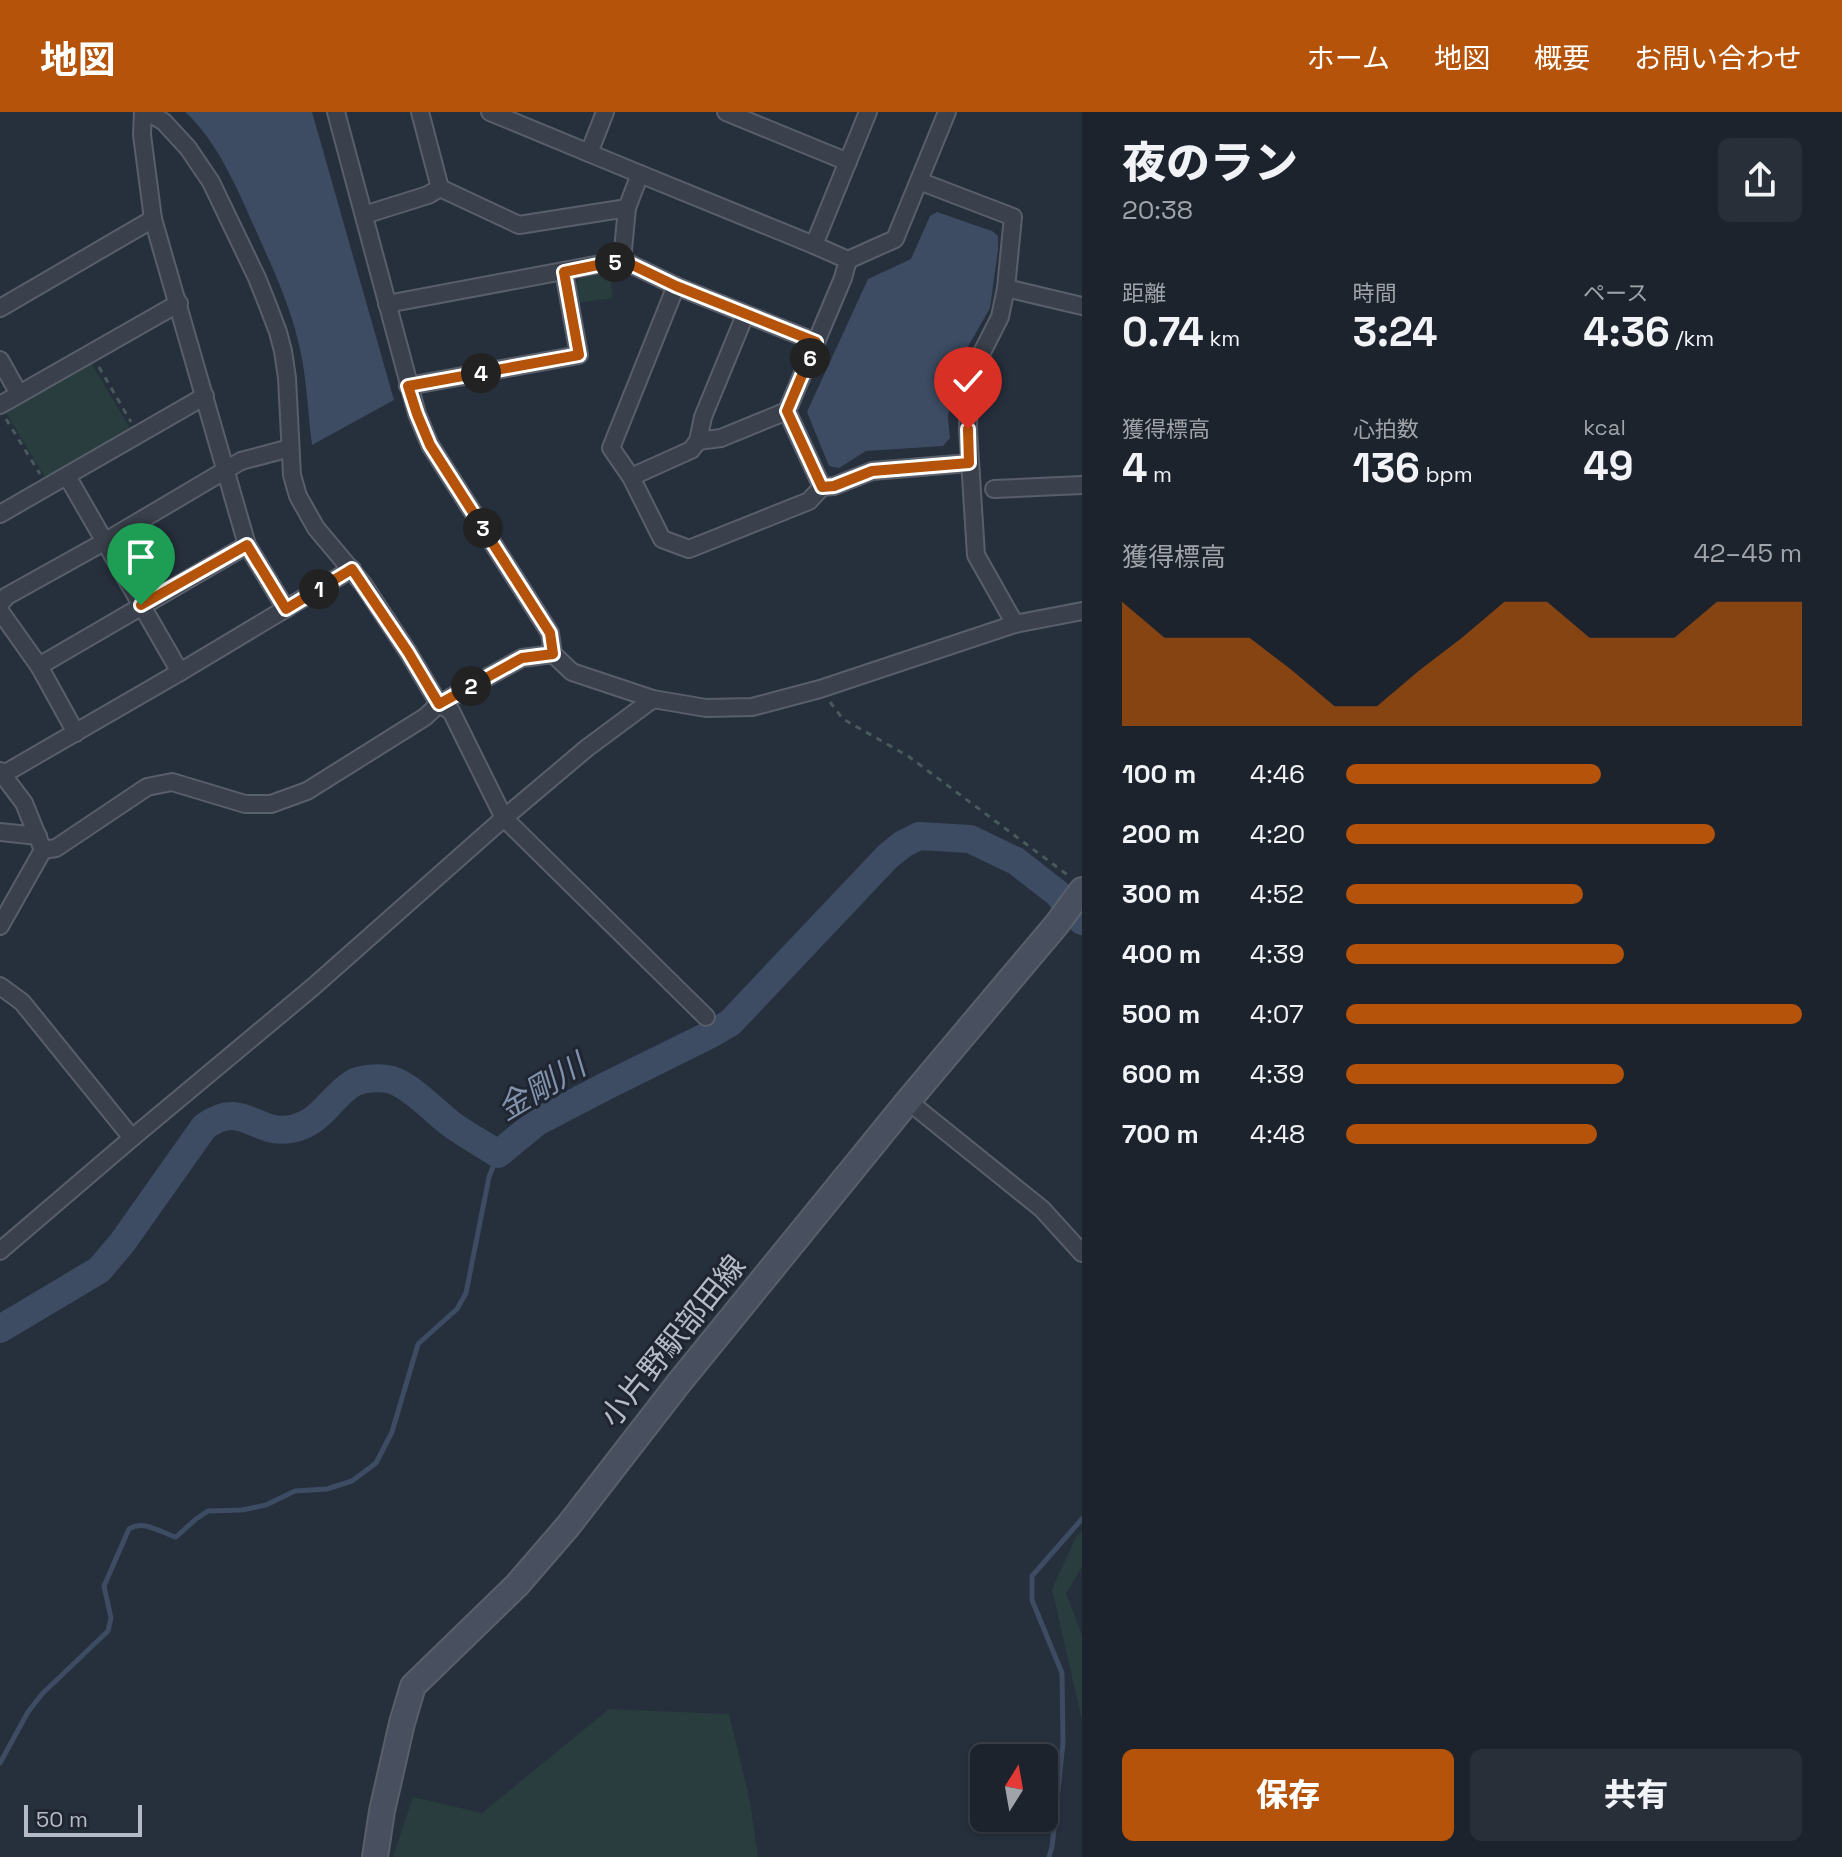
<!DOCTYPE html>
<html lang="ja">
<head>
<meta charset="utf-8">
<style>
	body { margin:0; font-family:"Space Grotesk","Noto Sans JP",sans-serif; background:#292f39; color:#f1f3f6; height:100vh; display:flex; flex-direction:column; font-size:30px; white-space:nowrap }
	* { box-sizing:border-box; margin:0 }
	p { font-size:26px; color:#a0a4aa }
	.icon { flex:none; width:44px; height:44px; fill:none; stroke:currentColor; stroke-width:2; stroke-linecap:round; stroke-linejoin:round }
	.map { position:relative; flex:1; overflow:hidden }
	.details { display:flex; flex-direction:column; background:#1c232d; width:760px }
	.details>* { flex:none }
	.needle { width:52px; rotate:11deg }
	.buttons { position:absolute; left:970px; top:1632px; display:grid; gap:16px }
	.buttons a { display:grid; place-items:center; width:88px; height:88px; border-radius:12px; background:#1c232d; box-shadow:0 2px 6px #0004,0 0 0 2px #3a4049; font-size:40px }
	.scale { position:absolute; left:24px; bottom:20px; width:118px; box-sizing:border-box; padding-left:8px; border:4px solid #b6bcc7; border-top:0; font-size:22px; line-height:28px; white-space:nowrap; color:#b6bcc7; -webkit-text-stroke:6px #1f2631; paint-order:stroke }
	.pin { position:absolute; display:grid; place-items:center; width:68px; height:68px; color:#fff; margin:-82px -34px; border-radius:50% 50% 50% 0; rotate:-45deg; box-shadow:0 0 8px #0007 }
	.pin .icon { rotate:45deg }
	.km { position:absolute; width:40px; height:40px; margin:-20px; border-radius:50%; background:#222; color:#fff; font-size:22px; line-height:40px; text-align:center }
	.round { display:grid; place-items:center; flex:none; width:84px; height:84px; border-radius:12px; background:#292f39 }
	.head { display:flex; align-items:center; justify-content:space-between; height:136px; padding:0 40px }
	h1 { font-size:44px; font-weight:800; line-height:60px }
	.metrics { display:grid; grid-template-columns:repeat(3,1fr); gap:12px; height:136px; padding:8px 40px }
	.metrics div { display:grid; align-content:center }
	.metrics b { font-size:40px; font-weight:800 }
	.metrics small { font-size:22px; font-weight:400 }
	.metrics p { font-size:22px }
	.chart { height:224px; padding:16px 40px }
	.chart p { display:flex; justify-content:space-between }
	.chart svg { width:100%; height:144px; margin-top:8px; fill:#b45309; opacity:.7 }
	.button { display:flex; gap:16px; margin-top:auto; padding:16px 40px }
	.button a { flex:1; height:92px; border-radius:12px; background:#b45309; color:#fff; font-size:32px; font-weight:800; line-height:92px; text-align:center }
	.button a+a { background:#292f39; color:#f1f3f6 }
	ul { padding:0 40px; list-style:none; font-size:26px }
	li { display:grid; grid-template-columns:128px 96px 1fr; align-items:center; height:60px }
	li i { height:20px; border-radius:10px; background:#b45309 }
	header { display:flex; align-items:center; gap:48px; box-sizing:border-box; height:112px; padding:0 40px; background:#b45309; color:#fff }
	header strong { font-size:38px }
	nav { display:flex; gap:44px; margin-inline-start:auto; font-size:28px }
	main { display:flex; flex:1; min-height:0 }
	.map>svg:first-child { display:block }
</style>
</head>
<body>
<header>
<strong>地図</strong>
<nav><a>ホーム</a><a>地図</a><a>概要</a><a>お問い合わせ</a></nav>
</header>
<main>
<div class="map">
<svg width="1082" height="1745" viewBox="0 0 1082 1745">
	<rect width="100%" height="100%" fill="#262f3c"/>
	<g fill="#293c3e">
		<path d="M610,161l3,25 -36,5 -2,-16 4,-9z"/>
		<path d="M91,251l40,67 -85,49 -40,-66z"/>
		<path d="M1082,1419v36l-16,26 16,42v86l-30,-132 24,-52z"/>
		<path d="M609,1597l120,5 21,87 8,56h-365l20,-60 69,16z"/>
	</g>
	<g fill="#3d4c63">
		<path d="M185,0h127l82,288 -82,45c-4,-30 -5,-62 -11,-91 -8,-42 -27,-83 -44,-121 -18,-40 -39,-92 -72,-121z"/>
		<path d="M937,100l55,19 6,5v14l-8,58 -37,65 -5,45 2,20 -7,8 -77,5 -27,17 -10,-2 -22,-54 61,-133 43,-20 19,-43z"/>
	</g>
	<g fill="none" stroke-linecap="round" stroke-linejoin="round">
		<g stroke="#3d4c63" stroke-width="5">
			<path d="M0,1651l28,-51 14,-18 66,-63 3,-13 -7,-32 25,-57c15,-10 32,4 47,8l20,-18 12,-8 34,-1 24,-5 29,-14 32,-2 25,-8 24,-18 16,-31 26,-88 39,-35 9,-16 23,-116 9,-23"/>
			<path d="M1049,1745l3,-10 11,-104 -1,-70 -30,-73v-24l50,-57"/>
		</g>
		<path stroke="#3d4c63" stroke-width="28" d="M0,1217l99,-59 23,-27 82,-116c38,-29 52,9 87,2 32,-6 40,-34 64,-47 10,-4 26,-5 37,-2 19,6 42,31 59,44 15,11 32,20 47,30l39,-32 69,-36 105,-52 19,-11 158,-167 15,-12 16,-8 51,3 46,22 41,32 25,28"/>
		<g stroke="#585f6a" stroke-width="20">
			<g id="minor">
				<path d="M143,0l-1,23 11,84 94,326 39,64"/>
				<path d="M148,0l16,10 24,26 23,34 46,96 10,25 11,29 5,19 4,27 5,97 6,21 18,32 47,56 45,68 31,52 12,7 53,107 202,199"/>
				<path d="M336,0l81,302 13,31 120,188 3,21 19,18 81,27 53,9 46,-1 68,-18 195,-65 67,-13"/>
				<path d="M420,0l20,76 79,37 108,-17"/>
				<path d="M490,0l99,41"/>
				<path d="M605,0l-16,41 51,21 -13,34 -5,52 54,26 140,56"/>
				<path d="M726,0l122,50"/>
				<path d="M868,0l-54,133 34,15 47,-21 52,-127"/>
				<path d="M640,62l174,71"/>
				<path d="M919,69l94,36 -7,71 -6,29 -31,61 -1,51 8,126 39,69"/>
				<path d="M364,103l64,-20 12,-7"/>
				<path d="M676,174l-65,162 20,29 31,62 27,10 120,-48 13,-14 12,-1 38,-15 97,-8"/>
				<path d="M1006,176l76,18"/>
				<path d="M387,192l235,-44"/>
				<path d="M0,196l153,-89"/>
				<path d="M745,203l-42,102 -5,24 23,-3 66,-27"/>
				<path d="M0,248l19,34"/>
				<path d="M408,274l171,-31 -15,-83"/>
				<path d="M0,293l179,-102"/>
				<path d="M67,364l113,196"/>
				<path d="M631,365l60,-27 7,-9"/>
				<path d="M822,375l-35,-76 56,-133 5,-18"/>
				<path d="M994,377l88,-4"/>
				<path d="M0,402l205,-118"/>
				<path d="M0,492l7,-8 97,-54 137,-81 49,-13"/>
				<path d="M0,499l39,55 37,67"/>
				<path d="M39,554l208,-121"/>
				<path d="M0,659l24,32 19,47 -43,76"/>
				<path d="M2,663l178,-103 172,-103"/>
				<path d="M0,720l38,4"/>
				<path d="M43,738l13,-2 91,-61 25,-5 73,22h26l36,-13 118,-74 14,-13 83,-46 31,-4"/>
				<path d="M0,874l22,16 110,136"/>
				<path d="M908,989l134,108 40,44"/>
				<path d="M0,1139l132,-113 181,-151 191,-169 83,-70 66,-49"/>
			</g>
		</g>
		<g stroke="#585f6a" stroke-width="28">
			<path id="secondary" d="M375,1745l7,-46 20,-88 11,-37 104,-101 51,-59 110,-142 230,-283 149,-177 25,-34"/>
		</g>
		<g stroke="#48595c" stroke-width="3" stroke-dasharray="6 6" stroke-linecap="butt">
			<path d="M99,255l32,55"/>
			<path d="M6,307l34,55"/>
			<path d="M830,590l13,17 65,37 161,120"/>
		</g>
		<use href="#minor" stroke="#3a414c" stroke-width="16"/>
		<use href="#secondary" stroke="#48505f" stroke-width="24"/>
	</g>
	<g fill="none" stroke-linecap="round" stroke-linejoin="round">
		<g stroke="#fff" stroke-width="16">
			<path id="route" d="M141,493l106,-60 39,64 66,-40 56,83 31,52 83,-46 31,-4 -3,-21 -120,-188 -13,-31 -9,-28 171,-31 -15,-83 58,-12 54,26 140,56 -29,69 35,76 12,-1 38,-15 97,-8 -1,-34"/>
		</g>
		<use href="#route" stroke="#b45309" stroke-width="10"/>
	</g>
	<g text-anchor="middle" stroke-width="6" stroke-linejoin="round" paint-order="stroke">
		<g font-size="30" fill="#b6bcc7" stroke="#1f2631">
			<text transform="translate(673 1229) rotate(-51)" y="10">小片野駅部田線</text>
		</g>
		<g font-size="32" font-style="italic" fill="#8092ac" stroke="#1f2631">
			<text transform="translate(541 975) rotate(-31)" y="11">金剛川</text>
		</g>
	</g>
</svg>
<div class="buttons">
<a><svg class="needle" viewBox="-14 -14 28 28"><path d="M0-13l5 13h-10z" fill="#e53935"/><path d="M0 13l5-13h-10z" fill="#a0a4aa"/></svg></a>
</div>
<div class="scale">50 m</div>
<div class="pin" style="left:141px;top:493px;background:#1e9e55"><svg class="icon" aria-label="arrive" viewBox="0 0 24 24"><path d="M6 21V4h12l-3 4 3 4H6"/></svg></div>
<div class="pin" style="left:968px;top:317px;background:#d93025"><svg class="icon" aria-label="check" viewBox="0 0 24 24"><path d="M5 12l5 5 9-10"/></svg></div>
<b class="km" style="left:319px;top:477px">1</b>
<b class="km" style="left:471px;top:574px">2</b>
<b class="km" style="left:483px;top:416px">3</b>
<b class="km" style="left:481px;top:261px">4</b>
<b class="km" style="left:615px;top:150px">5</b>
<b class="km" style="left:810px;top:246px">6</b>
</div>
<section class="details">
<div class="head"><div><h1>夜のラン</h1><p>20:38</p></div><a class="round"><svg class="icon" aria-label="share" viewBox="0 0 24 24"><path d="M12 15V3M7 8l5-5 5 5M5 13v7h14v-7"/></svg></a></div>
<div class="metrics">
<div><p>距離</p><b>0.74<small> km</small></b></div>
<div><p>時間</p><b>3:24</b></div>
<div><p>ペース</p><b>4:36<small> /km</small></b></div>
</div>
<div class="metrics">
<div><p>獲得標高</p><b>4<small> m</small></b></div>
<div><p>心拍数</p><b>136<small> bpm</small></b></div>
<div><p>kcal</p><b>49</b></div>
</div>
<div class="chart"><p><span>獲得標高</span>42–45 m</p>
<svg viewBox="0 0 160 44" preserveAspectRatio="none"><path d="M0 44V6L10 17L20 17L30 17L40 27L50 38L60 38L70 27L80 17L90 6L100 6L110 17L120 17L130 17L140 6L150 6L160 6V44z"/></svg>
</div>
<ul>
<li><b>100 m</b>4:46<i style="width:56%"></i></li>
<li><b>200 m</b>4:20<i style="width:81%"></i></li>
<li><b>300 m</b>4:52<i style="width:52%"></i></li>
<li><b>400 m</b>4:39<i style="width:61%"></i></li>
<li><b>500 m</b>4:07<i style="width:100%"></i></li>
<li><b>600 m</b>4:39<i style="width:61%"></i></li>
<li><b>700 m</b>4:48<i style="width:55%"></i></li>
</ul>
<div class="button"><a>保存</a><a>共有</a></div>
</section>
</main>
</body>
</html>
